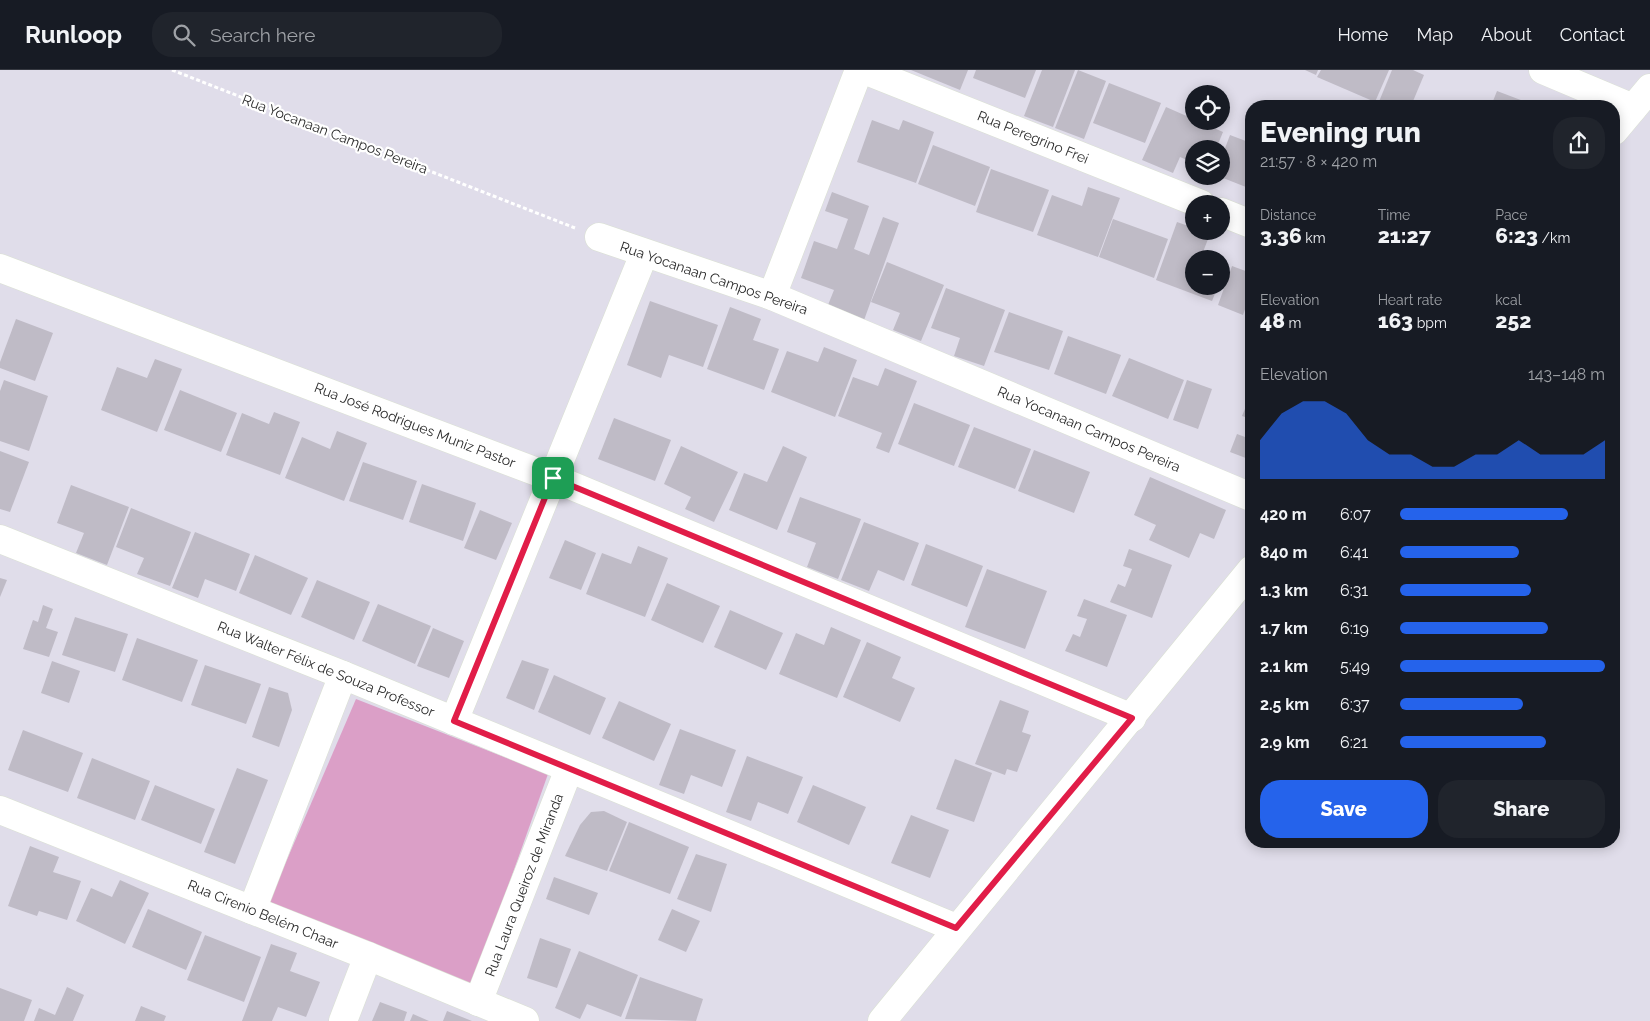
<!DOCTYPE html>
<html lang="en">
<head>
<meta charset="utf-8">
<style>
	body { margin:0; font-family:Raleway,sans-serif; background:#20242c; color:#f1f3f6; height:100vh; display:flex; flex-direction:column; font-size:19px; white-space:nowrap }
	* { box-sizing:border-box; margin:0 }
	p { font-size:16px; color:#9ea1a6 }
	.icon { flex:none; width:28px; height:28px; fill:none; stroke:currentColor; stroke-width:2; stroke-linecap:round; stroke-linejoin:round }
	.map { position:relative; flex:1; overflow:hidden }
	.details { position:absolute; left:1245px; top:30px; width:375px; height:748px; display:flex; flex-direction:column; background:#171b24; border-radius:20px; box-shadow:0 2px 12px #0003 }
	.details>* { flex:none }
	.buttons { position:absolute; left:1185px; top:15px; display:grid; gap:10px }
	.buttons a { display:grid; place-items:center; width:45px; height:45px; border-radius:50%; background:#171b24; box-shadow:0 2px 12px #0003; font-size:25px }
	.pin { position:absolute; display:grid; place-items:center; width:42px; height:42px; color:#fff; margin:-21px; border-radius:10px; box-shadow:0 2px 8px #0006 }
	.round { display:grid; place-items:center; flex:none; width:52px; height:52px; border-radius:20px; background:#20242c }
	.summary { display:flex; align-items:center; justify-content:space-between; height:85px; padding:0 15px }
	h1 { font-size:28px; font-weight:800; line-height:38px }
	.stats { display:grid; grid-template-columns:repeat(3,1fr); gap:8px; height:85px; padding:5px 15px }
	.stats div { display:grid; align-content:center }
	.stats b { font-size:21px; font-weight:800 }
	.stats small { font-size:14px; font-weight:400 }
	.stats p { font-size:14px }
	.chart { height:140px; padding:10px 15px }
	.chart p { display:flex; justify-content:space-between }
	.chart svg { width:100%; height:90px; margin-top:5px; fill:#2563eb; opacity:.7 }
	.primary-button { display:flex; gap:10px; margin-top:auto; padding:10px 15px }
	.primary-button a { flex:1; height:58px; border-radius:20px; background:#2563eb; color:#fff; font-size:20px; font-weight:800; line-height:58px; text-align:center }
	.primary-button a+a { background:#20242c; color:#f1f3f6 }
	ul { padding:0 15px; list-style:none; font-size:16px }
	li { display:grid; grid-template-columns:80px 60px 1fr; align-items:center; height:38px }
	li i { height:12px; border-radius:6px; background:#2563eb }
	header { display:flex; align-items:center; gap:30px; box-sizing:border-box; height:70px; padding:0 25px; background:#171b24; border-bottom:1px solid #363941 }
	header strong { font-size:24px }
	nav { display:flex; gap:28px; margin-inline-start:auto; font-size:18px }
	.search { width:350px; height:45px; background:#20242c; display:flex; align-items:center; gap:12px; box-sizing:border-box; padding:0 18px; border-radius:20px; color:#9ea1a6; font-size:19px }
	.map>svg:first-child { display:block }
</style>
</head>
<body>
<header>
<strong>Runloop</strong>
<div class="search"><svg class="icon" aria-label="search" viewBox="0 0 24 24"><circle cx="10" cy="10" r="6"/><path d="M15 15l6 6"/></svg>Search here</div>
<nav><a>Home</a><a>Map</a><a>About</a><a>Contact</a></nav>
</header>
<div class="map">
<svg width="1650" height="951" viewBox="0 0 1650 951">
	<rect width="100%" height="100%" fill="#e0ddea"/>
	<path fill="#db9fc7" d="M356,629l192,75 -77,217 -204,-85z"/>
	<g fill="#bfbbc6">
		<path d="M911,0h57l-8,20z"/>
		<path d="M976,0h60l-11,28 -52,-20z"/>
		<path d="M1042,0h33l-22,57 -29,-11z"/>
		<path d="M1078,0l28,11 -22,58 -29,-11z"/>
		<path d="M1305,0h13l-2,5z"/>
		<path d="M1321,0h68l-14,32 -58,-25z"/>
		<path d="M1392,0h21l11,5 -13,31h-27l-6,-2z"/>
		<path d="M1109,13l52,20 -16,40 -52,-20z"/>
		<path d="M1497,21l40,15h-46z"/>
		<path d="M1166,37l57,25 -7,17h-22v14l-14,-6 -7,16 -31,-13z"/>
		<path d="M872,50l27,10 4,-10 31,12 -18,51 -59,-21z"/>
		<path d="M1230,65l21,8v46l-33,-13h3v-17z"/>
		<path d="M933,75l57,22 -15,39 -57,-22z"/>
		<path d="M991,99l58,21 -16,42 -57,-20z"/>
		<path d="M1088,117l32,11 -22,59 -61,-22 15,-40 30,11z"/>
		<path d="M832,122l37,14 -15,43 15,6 14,-38 16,6 -36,100 -37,-13 8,-20 -33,-12 13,-37 23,8 11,-30 -23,-8z"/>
		<path d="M1113,149l55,20 -14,39 -55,-21z"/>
		<path d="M1177,152l17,6v3l16,3 -7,18 16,7h-25v27h24l-6,15 -56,-21z"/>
		<path d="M1221,189l6,3 -6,16z"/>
		<path d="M887,192l57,23 -23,56 -28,-11 7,-17 -29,-11z"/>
		<path d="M1232,196l19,7v19l-8,23 -25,-10z"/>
		<path d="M946,218l59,22 -21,56 -30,-10 6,-18 -29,-10z"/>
		<path d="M650,231l68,24 -15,42 -34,-12 -8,23 -34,-13z"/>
		<path d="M730,237l31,12 -8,21 26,9 -15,41 -57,-21z"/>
		<path d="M1009,242l54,19 -14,39 -55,-18z"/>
		<path d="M16,249l37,14 -18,48 -35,-13v-6z"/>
		<path d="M1068,266l53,19 -15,39 -52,-20z"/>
		<path d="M824,277l33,13 -22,57 -64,-25 16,-41 31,11z"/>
		<path d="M1129,288l55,22 -16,39 -56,-23z"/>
		<path d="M155,289l27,10 -25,63 -56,-22 16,-43 30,11z"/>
		<path d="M885,298l32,13 -28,72 -13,-5 6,-15 -44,-17 15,-39 25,9z"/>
		<path d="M4,310l44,16 -19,55 -29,-10v-50z"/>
		<path d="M1187,310l25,9 -14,40 -25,-9z"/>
		<path d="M180,320l57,23 -16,39 -57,-22z"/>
		<path d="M1249,329l2,1v19l-9,-3z"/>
		<path d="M914,333l56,22 -16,41 -56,-22z"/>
		<path d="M274,342l26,10 -20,53 -54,-20 16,-42 27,11z"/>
		<path d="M614,348l57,22 -16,41 -57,-22z"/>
		<path d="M1251,350v40l-21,-8 7,-18 8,3z"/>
		<path d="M974,357l57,22 -16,40 -57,-22z"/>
		<path d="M337,361l30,12 -23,58 -59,-23 17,-41 28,12z"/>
		<path d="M681,376l57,26 -24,50 -29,-13 6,-12 -27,-13z"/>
		<path d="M783,376l24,11 -30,73 -48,-20 15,-37 23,9z"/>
		<path d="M1034,380l56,22 -16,41 -56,-22z"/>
		<path d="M0,381l29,11 -19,50 -10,-3z"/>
		<path d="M363,392l54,19 -14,39 -54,-19z"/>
		<path d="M1150,407l76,33 -12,29 -14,-6 -11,25 -40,-18 7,-15 -22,-10z"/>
		<path d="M422,414l54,19 -13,38 -54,-19z"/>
		<path d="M71,415l58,22 -22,58 -31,-12 8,-20 -27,-10z"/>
		<path d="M800,427l61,22 -23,60 -31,-12 9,-24 -29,-11z"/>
		<path d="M131,438l60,24 -21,54 -33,-12 7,-16 -28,-11z"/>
		<path d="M480,440l32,13 -16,37 -32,-12z"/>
		<path d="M864,452l55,21 -15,38 -26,-11 -9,21 -28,-11z"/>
		<path d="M195,462l55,22 -14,37 -31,-12 -7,19 -26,-10z"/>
		<path d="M565,470l31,13 -15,37 -32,-12z"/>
		<path d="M926,474l57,22 -16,41 -56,-22z"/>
		<path d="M638,476l30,12 -23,59 -59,-23 16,-41 29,11z"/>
		<path d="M1129,479l43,16 -20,53 -42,-16 8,-18 7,3 7,-18 -9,-3z"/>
		<path d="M255,485l53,23 -17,37 -52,-22z"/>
		<path d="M987,499l60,22 -22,58 -60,-22z"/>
		<path d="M0,508l7,2 -7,17z"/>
		<path d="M317,510l53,22 -16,38 -53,-23z"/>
		<path d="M667,513l53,23 -17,37 -52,-23z"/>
		<path d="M1084,529l43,16 -20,52 -42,-16 8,-17 7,3 7,-18 -10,-3z"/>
		<path d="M378,534l53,22 -16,38 -53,-23z"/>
		<path d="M43,535l10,4 -7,19 12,4 -9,25 -26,-8 10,-29 5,2z"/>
		<path d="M730,540l53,23 -17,37 -52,-23z"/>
		<path d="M75,547l53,17 -13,38 -53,-17z"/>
		<path d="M831,557l30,13 -24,58 -58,-24 17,-41 28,12z"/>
		<path d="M433,558l31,13 -15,37 -32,-12z"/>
		<path d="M137,568l61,22 -16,42 -60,-22z"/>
		<path d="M867,572l34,15 -9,21 23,10 -15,34 -57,-25z"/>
		<path d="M522,590l27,9 -15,41 -28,-12z"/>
		<path d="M52,591l28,10 -11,32 -28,-10z"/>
		<path d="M205,595l56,19 -15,40 -55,-19z"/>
		<path d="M554,605l52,23 -16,37 -52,-23z"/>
		<path d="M269,617l19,6 4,17 -13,37 -27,-10z"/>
		<path d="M1000,630l29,11 -7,21 9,3 -14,37 -10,-3 -2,6 -30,-11z"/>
		<path d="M619,631l52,23 -17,37 -52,-23z"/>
		<path d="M680,659l56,21 -14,37 -31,-12 -7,19 -25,-9z"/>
		<path d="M23,660l60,23 -15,39 -60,-22z"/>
		<path d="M747,686l56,21 -15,37 -30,-12 -7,19 -25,-9z"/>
		<path d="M92,688l58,23 -15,39 -58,-22z"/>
		<path d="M955,689l37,14 -18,49 -38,-13z"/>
		<path d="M237,698l31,12 -33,84 -31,-12z"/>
		<path d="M155,715l60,24 -14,35 -60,-24z"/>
		<path d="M813,715l53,22 -17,38 -52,-23z"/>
		<path d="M604,741l23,11 -20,49 -42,-15 15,-31 11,-13z"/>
		<path d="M911,745l38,15 -19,48 -39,-15z"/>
		<path d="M629,752l60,25 -19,47 -61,-23z"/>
		<path d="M30,776l29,11 -6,15 28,9 -14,39 -28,-9 -2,5 -29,-10z"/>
		<path d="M696,784l31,10 -16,48 -34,-13z"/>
		<path d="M554,807l44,16 -9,22 -43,-16z"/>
		<path d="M120,810l29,13 -24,51 -49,-23 15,-33 21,9z"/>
		<path d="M148,839l54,23 -16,38 -54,-23z"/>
		<path d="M672,839l28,12 -14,31 -28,-12z"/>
		<path d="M205,865l56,22 -17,45 -57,-22z"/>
		<path d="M540,868l31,11 -14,39 -30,-10z"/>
		<path d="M271,874l26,9 -7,18 30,11 -14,35 -28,-10 -6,14h-30z"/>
		<path d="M579,881l59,24 -17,42 -34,-13 -7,15 -25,-11z"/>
		<path d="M640,907l63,22 -7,22 -71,-2z"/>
		<path d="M67,917l17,8 -11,26h-39l5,-13 16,7z"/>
		<path d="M0,918l32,12 -8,21h-24z"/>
		<path d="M380,932l27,10 -3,9h-32z"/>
		<path d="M141,936l25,10 -2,5h-29z"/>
		<path d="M447,941l25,10h-29z"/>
		<path d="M413,944l16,7h-19z"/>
	</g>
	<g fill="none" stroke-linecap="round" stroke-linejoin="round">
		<g stroke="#dae1d2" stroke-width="29">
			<g id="minor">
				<path d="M864,0l337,134"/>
				<path d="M1543,0l90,38"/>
				<path d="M1614,61l36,-43"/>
				<path d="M1221,142l30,12"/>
				<path d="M599,167l173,59 479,201"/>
				<path d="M0,198l553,210 579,240"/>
				<path d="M772,226l87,-226"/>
				<path d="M0,469l343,136 613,253"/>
				<path d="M454,651l190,-467"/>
				<path d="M0,740l368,146 157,65"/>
				<path d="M252,840l91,-235"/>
				<path d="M478,932l91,-233"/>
				<path d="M343,951l25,-65"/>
				<path d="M882,951l369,-451"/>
			</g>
		</g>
		<path stroke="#fff" stroke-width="3" stroke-dasharray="4 2.5" stroke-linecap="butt" d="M172,0l403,158"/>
		<use href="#minor" stroke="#fff" stroke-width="28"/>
	</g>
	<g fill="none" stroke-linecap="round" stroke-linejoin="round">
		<g stroke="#fff" stroke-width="10">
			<path id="route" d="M553,408l579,240 -176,210 -502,-207z"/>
		</g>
		<use href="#route" stroke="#e11d48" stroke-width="6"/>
	</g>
	<g text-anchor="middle" stroke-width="4.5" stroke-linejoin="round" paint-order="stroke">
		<g font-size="14" fill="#2a2a2a" stroke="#fff">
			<text transform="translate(335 64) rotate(21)" y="5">Rua Yocanaan Campos Pereira</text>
			<text transform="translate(1033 67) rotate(22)" y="5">Rua Peregrino Frei</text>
			<text transform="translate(714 208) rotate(19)" y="5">Rua Yocanaan Campos Pereira</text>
			<text transform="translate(415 355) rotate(21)" y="5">Rua José Rodrigues Muniz Pastor</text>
			<text transform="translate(1089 359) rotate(23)" y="5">Rua Yocanaan Campos Pereira</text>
			<text transform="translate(326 599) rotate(22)" y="5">Rua Walter Félix de Souza Professor</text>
			<text transform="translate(524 815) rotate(-69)" y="5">Rua Laura Queiroz de Miranda</text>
			<text transform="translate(263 844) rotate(22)" y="5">Rua Cirenio Belém Chaar</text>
		</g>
	</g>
</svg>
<div class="buttons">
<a><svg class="icon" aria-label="locate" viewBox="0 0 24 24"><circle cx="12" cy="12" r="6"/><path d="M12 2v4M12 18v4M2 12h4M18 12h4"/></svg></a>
<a><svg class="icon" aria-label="layers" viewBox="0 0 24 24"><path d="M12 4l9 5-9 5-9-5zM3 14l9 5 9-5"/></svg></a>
<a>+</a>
<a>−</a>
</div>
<div class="pin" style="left:553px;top:408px;background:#1e9e55"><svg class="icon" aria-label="arrive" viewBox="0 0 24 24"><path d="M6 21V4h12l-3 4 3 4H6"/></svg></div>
<section class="details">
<div class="summary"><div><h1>Evening run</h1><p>21:57 · 8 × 420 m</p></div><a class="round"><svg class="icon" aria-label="share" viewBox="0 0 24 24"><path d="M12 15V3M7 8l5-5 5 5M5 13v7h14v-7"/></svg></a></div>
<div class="stats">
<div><p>Distance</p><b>3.36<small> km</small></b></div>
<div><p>Time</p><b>21:27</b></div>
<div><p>Pace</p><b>6:23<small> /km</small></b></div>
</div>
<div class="stats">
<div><p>Elevation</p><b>48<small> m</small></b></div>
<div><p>Heart rate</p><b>163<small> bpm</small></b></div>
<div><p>kcal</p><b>252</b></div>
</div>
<div class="chart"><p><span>Elevation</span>143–148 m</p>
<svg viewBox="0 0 160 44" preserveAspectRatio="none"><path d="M0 44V25L10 12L20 6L30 6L40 12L50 25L60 32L70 32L80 38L90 38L100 32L110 32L120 25L130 32L140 32L150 32L160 25V44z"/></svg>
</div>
<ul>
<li><b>420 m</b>6:07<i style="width:82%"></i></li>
<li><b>840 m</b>6:41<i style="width:58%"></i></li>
<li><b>1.3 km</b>6:31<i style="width:64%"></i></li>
<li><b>1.7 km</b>6:19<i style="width:72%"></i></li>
<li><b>2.1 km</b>5:49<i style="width:100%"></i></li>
<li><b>2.5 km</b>6:37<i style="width:60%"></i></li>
<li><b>2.9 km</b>6:21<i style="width:71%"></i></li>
</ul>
<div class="primary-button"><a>Save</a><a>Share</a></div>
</section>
</div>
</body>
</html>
